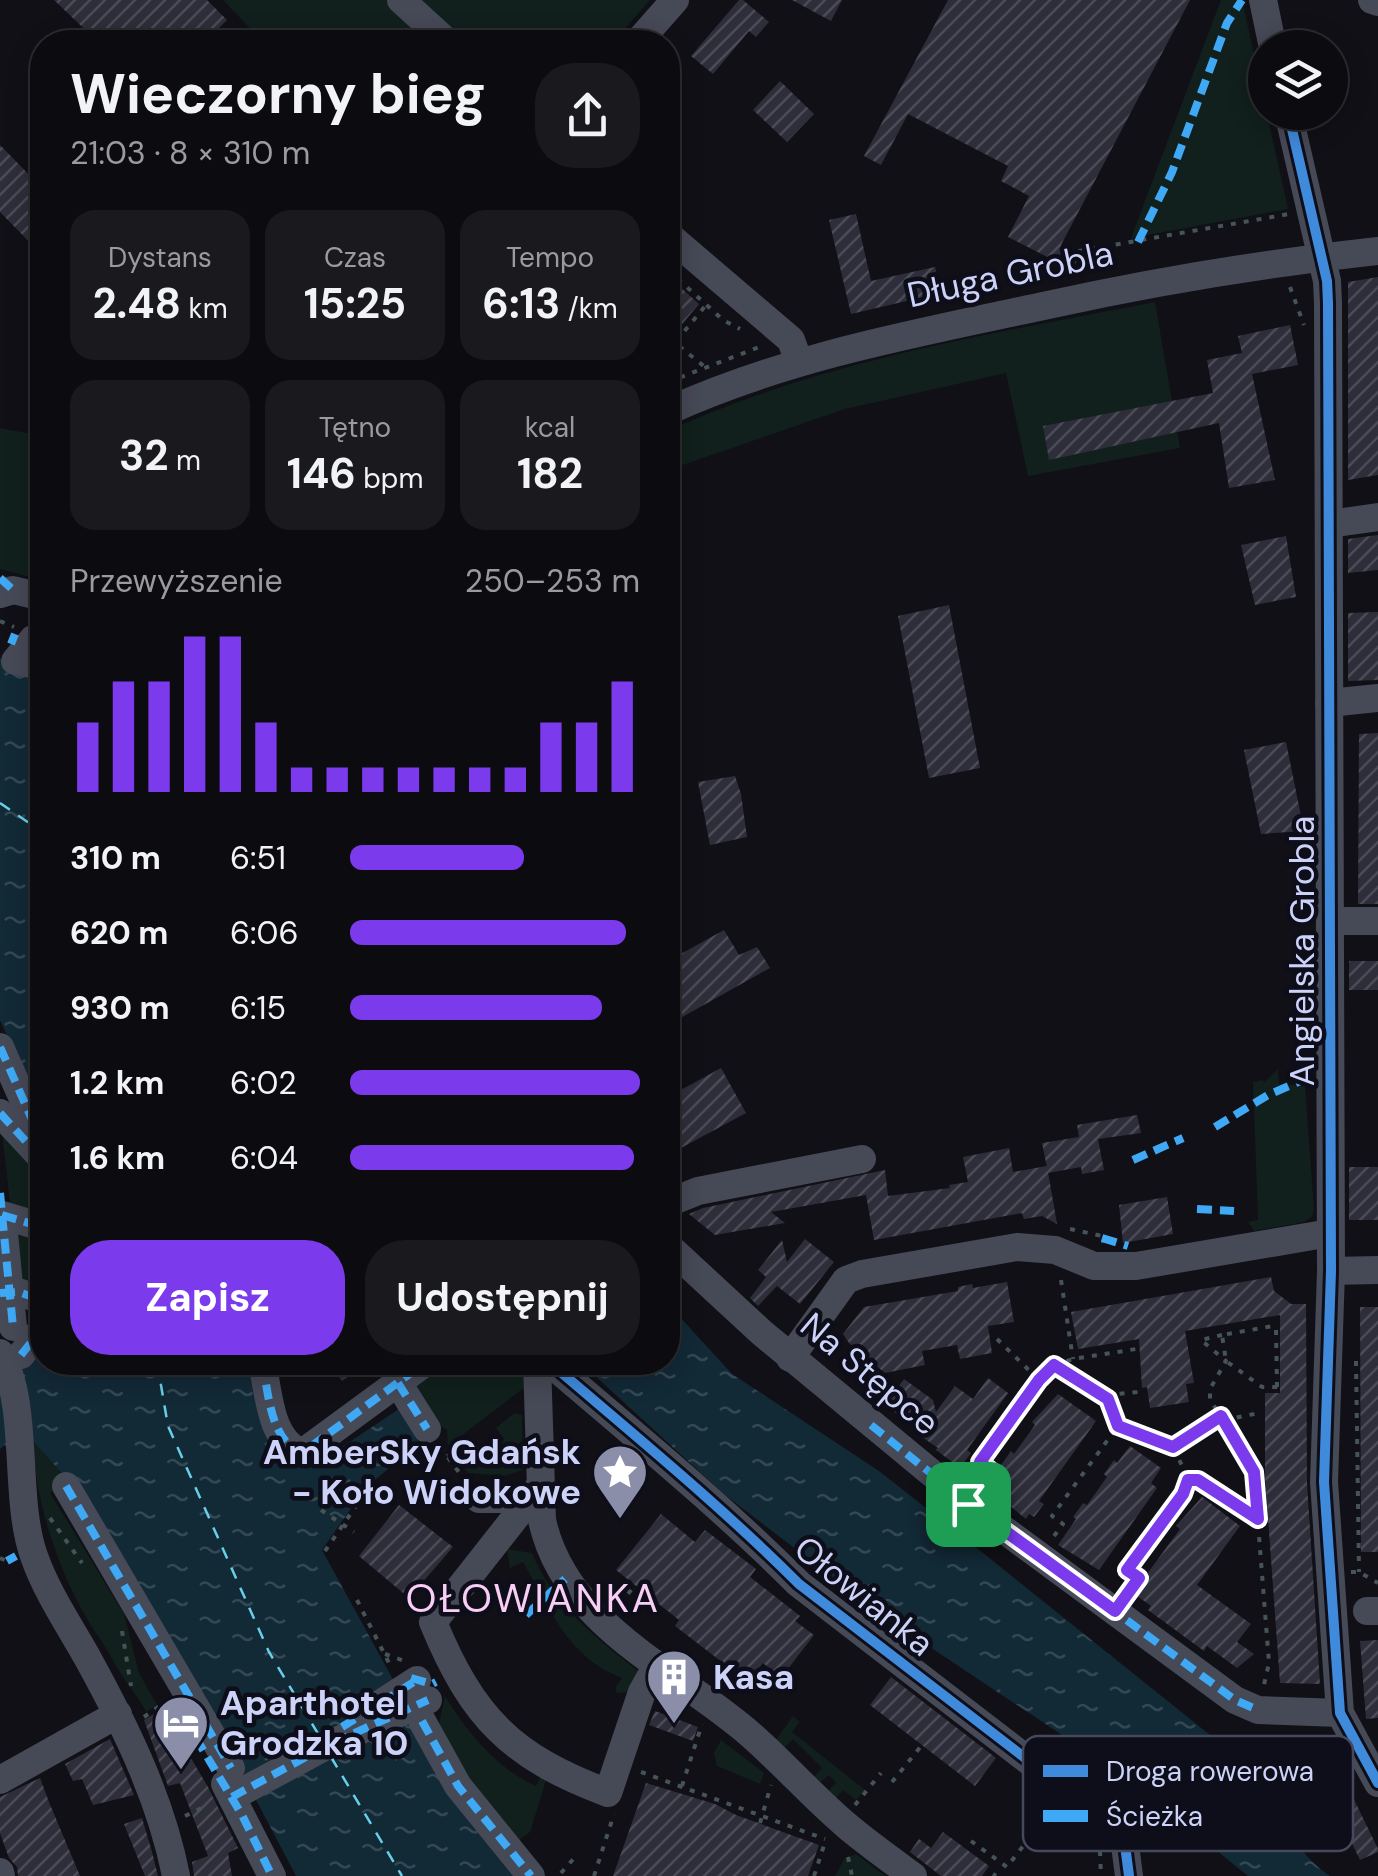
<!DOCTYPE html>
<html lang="pl">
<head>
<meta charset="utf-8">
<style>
	body { margin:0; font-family:"DM Sans",sans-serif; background:#1a1a1e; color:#f1f3f6; height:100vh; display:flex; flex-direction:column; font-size:38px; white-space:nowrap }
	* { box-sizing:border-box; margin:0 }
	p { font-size:32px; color:#9a9b9f }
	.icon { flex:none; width:55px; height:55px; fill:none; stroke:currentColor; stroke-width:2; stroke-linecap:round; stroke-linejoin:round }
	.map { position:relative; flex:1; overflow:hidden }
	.sheet { position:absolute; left:30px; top:30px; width:650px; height:1345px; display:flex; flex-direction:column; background:#0c0c10; border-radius:40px; box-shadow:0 5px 25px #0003,0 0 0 2px #2c2c30 }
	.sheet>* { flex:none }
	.buttons { position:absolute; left:1248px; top:30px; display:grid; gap:20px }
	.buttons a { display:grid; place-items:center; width:100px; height:100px; border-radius:50%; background:#0c0c10; box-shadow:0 5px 25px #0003,0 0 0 2px #2c2c30; font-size:50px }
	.pin { position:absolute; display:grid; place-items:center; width:85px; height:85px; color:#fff; margin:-42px; border-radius:20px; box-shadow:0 5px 15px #0006 }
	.round { display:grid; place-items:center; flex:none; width:105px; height:105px; border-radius:40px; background:#1a1a1e }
	.headline { display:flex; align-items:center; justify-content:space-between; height:170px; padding:0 40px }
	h1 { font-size:55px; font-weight:700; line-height:75px }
	.stats { display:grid; grid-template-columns:repeat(3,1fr); gap:15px; height:170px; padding:10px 40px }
	.stats div { display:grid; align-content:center; border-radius:25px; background:#1a1a1e; text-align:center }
	.stats b { font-size:42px; font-weight:700 }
	.stats small { font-size:28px; font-weight:400 }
	.stats p { font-size:28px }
	.chart { height:280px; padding:20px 40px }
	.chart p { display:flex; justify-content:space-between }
	.chart svg { width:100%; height:180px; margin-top:10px; stroke:#7c3aed; stroke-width:6 }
	.primary-button { display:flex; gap:20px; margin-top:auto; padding:20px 40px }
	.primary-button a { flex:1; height:115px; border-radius:40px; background:#7c3aed; color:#fff; font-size:40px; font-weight:700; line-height:115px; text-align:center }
	.primary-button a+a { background:#1a1a1e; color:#f1f3f6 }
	ul { padding:0 40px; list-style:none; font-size:32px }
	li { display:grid; grid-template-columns:160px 120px 1fr; align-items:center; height:75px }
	li i { height:25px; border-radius:12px; background:#7c3aed }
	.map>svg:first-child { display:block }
</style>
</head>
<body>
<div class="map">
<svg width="1378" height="1876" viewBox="0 0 1378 1876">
	<defs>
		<pattern id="water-ripples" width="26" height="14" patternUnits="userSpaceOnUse" patternTransform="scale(2.5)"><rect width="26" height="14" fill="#122936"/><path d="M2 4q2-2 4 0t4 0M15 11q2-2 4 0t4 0" fill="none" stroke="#334754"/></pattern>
		<pattern id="building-hatch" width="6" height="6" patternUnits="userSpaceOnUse" patternTransform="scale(2.5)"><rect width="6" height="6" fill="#2d2e39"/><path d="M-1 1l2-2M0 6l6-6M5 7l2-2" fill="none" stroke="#4a4b56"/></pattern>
	</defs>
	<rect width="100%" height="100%" fill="#101016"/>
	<g fill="#11201c">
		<path d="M223,0h166l47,42h-173z"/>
		<path d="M415,0h235l-37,42h-152z"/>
		<path d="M1221,0h21l46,209 -157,29z"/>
		<path d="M1155,302l25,146 -152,28 -22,-103 -161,36 -177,61v-39c151,-70 323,-97 487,-129z"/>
		<path d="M0,428l42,8v144l-42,-11z"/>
		<path d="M1278,1069l1,15 26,2 9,123 -2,8 -8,5 -50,9 -6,-9 10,-2 -5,-138 10,-2 1,3z"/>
		<path d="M2,1132l33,36 7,54 -31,-10z"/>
		<path d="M12,1223l30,10v59l-23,-8z"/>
		<path d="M437,1363h17l7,10c21,-14 43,-14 65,-1l-1,15 -77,59 -1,-16 -12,-7 -27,-40z"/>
		<path d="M514,1413l8,2 1,55 -19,6 -36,-3 -10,-14 3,-3 9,11 35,-27 -9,-12z"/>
		<path d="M33,1441l35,39 -18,13 74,121 15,59 18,32 -11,7c-6,-13 -13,-20 -21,-32 -9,-13 -16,-28 -24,-40 -38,-53 -66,-134 -68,-199z"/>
		<path d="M507,1549l25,4c22,53 62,83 106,118l-9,21 -12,1 -2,-5 7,-10c-53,-19 -73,-70 -99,-116l-13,6z"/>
		<path d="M445,1696c22,36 52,73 91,90l6,-12 5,3 -17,55 -17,13 -77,-107z"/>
		<path d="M793,1716l7,6 -8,10 73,58 -9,10 -13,-10 -9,10 -8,-7 10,-10 -7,-8 -11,9 -4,-7 8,-9 -29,-29 -9,9 -8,-8z"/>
		<path d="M721,1740l43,33 -4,11 -43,-18 -3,-13z"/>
		<path d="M856,1854l29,22h-50l10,-18z"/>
	</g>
	<g fill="url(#water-ripples)">
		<path d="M0,658l42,11v443l-42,-92z"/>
		<path d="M668,1304l64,70 147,97 104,82 237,190 70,73c-3,23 22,48 40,60h-82l-117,-95 -249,-166 -157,-120 -144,-132 87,-1z"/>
		<path d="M42,1342v20l213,1 26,86 14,16 47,-18 57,-38 21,34 -54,44 -44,63 131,239 70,87h-227l-62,-118 -166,-278 -35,-39 -29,5 -4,3v-80z"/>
	</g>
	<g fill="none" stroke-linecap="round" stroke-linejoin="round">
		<g stroke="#68cfea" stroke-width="2.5" stroke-dasharray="12 10" stroke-linecap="butt">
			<path d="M0,803l42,29"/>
			<path d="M157,1362l11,64 101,226 51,85"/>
			<path d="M331,1757l71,119"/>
		</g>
	</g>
	<g fill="url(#building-hatch)">
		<path d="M54,0h153l20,20 -22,22h-107z"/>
		<path d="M739,0h4l26,22 -13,15 -7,-6 -36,43 -22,-18z"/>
		<path d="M792,0h50l-11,21z"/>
		<path d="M948,0h242l-129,245 14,8 -8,14 -59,-30 21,-41 -28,-15 7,-15 -100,-52 -27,51 -17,-9z"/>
		<path d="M780,81l34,33 -27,28 -34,-32z"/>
		<path d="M0,145l42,43v67l-42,-43z"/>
		<path d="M856,214l15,67 64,-14 6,26 -90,21 -22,-94z"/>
		<path d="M668,276l31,28 -31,37z"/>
		<path d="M1378,277v198l-30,5v-198z"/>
		<path d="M1290,325l8,40 -46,9 23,106 -46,8 -10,-65 -170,37 -6,-34 170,-33 -6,-33 35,-7 -4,-17z"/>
		<path d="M1378,535v35l-30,3v-34z"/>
		<path d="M1286,536l10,61 -41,8 -14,-60z"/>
		<path d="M949,605l31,163 -51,10 -31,-162z"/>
		<path d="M1378,612v68l-30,1v-68z"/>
		<path d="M1378,733v171h-20l1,-170z"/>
		<path d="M1286,742l18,89 -43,3 -17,-84z"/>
		<path d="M735,776l6,18 6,43 -37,8 -12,-63z"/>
		<path d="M724,930l15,25 18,-8 13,21 -102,57v-64z"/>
		<rect x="1349" y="961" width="29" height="29"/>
		<path d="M721,1068l25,45 -78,42v-58z"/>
		<path d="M1137,1115l4,18 -43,6 6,31 -22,4 -1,-7 -33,6 -6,-30 37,-6 -2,-12z"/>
		<path d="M1009,1148l4,24 34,-6 10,58 -15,-8 -18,3 -2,-6 -148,27 -8,-45 -95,17 14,11 -70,12 -26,-21 14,-6 182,-38 3,26 62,-8 -1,-3 19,-3 -5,-25z"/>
		<rect x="1349" y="1167" width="29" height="53"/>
		<path d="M1167,1197l6,37 -50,9 -4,-38z"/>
		<path d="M805,1239l29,23 -34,42 -23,-18 -19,20 -8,-8 16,-21 -8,-7 24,-30 5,22z"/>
		<path d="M1271,1277l3,14 17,13h15l1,179 13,201 -40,-1 -15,-207v-83h15v-78l-95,16 9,52 -8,1 3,18 -39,6 -3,-21 -5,1 -3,-49 -61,10 -7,-37z"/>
		<path d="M1007,1282l7,40 -26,4 4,27 -32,6 -3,-14 -35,6 3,14 -40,8 -36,-30 -6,-9 21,-27 94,-16v-4l14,-3 1,4z"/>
		<path d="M1360,1307h18v245h-17z"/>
		<path d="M328,1362h39l-25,19z"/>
		<path d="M988,1378l20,15 -41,57 4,3 -11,15 -24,-18 2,-2 -19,-13 2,-3 -36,-27 19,-26 29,21 3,12 19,-26 18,13z"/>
		<path d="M1058,1394l38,27 -57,80 5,3 -10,13 -5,-3 -3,5 -37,-30 15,-21 -3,-3 10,-14 3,3 21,-29 -3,-3z"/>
		<path d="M1130,1446l31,22 -10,15 6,5 -58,82 -41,-25 18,-26 -3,-2 10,-14 4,2 20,-28 -3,-3 10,-14 3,3z"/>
		<path d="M1202,1497l38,29 -43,59 54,39 -14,18 17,12 -17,14 -30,-22 -3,5 -56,-41 3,-4 -18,-13 47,-64 -4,-3z"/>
		<path d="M399,1505l54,42 -44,51 -50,-42z"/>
		<path d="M661,1514l34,28 10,-12 51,39 -6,8 50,39 -5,5 19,14 -33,43 -18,-15 -15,19 -73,-56 4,-6 -63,-50z"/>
		<path d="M1378,1640v78l-12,1 -6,-78z"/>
		<path d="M891,1677l105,81 -21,28 -105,-81z"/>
		<path d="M162,1709l46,78 30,61 -10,5 4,23h-38l-2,-14 16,-6 -28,-73 -12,3 -24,-66z"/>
		<path d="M655,1711l43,16 -5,14 -44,-16z"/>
		<path d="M110,1739l24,56 -41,10 -11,-26 -9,2 -8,-17z"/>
		<path d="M40,1778l9,24 31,74h-62l-1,-9 -8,-9 -9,-25v-36z"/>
		<path d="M646,1783l69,21 21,11 83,30 -11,31h-195z"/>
		<path d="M1348,1787l30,62v3l-18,8 -31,-64z"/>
		<path d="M142,1818l10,34 6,24h-13l-21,-52z"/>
		<path d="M943,1832l46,34 -7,10h-41l-31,-24 9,-13 12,9z"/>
	</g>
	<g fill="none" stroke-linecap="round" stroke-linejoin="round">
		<g stroke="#465458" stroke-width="4" stroke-dasharray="5 8" stroke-linecap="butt">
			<path d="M1259,65l6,24"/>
			<path d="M668,270l55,50 17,9"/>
			<path d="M1070,270h19l12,-10 3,-10"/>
			<path d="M1067,276l12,-25 210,-37"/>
			<path d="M1290,287l14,38"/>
			<path d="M669,338l36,29"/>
			<path d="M668,351l38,-46"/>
			<path d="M668,382l94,-36"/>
			<path d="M0,621l14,6"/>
			<path d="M1070,1229l32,7 1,7"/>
			<path d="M1061,1280l12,79"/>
			<path d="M1222,1335l-21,5 25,21 -16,28v10l44,73 15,191 -6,26"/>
			<path d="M997,1339l42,41"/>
			<path d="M1356,1361l3,211"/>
			<path d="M1054,1365l19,-6 63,-10"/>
			<path d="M1277,1387l-1,-58 -3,-3 -51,9 4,26 36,26h18"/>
			<path d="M1108,1399l8,-5 23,-2"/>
			<path d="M1224,1420l35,-7"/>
			<path d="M440,1447l24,32"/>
			<path d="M447,1456l10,-6"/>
			<path d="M1188,1480l17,4 52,34"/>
			<path d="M983,1484l9,-12 -12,-10 59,-82 15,-15 54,34 10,27 55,21 47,-30"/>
			<path d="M321,1510l33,22"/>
			<path d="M50,1518l32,45"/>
			<path d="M1054,1536l9,-12 -11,-8 66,-90"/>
			<path d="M325,1551l44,-64 10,-8"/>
			<path d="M0,1558l7,3"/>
			<path d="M1351,1572h8l19,11"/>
			<path d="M1129,1591l10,-12 -12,-9 59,-82v-14l-13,-27"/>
			<path d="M357,1600l34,67"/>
			<path d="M620,1604l15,-19"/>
			<path d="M122,1631l9,55"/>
			<path d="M385,1654l19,7"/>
			<path d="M144,1717l21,-15"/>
			<path d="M641,1772l184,67"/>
			<path d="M892,1782l30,-37"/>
			<path d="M682,1786l20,-62"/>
			<path d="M855,1805l26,-32"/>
			<path d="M185,1816l23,-11"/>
			<path d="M760,1823l11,-38"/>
			<path d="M971,1841l36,26 46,-60"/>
			<path d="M1100,1851l1,25"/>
			<path d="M848,1857l4,19"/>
			<path d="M561,1873l15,-17"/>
			<path d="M993,1874l3,2"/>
			<path d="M594,1876l20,-62"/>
			<path d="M814,1876l12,-37"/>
		</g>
		<g stroke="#464956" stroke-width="28">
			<path d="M401,0l46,42"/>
			<path d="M1263,0l10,48"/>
			<path d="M1372,0l6,2"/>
			<path d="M638,42l37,-42"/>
			<path d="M1288,112l39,169 1,22 3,968 -7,211 16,231 38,70"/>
			<path d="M668,235l123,105 8,22"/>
			<path d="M668,411c121,-55 250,-78 380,-106 109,-24 218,-42 330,-54"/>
			<path d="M1329,524l49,-7"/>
			<path d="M0,594l13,-4 29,7"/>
			<path d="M42,644l-9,-5 -18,22 27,5"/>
			<path d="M1329,703l49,-5"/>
			<path d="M1330,921h48"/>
			<path d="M0,1047l42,95"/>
			<path d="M0,1113l40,43"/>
			<path d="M668,1203l30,-12 164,-32"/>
			<path d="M2,1215l40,12"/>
			<path d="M4,1233l9,94"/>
			<path d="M668,1246l93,86 208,172 266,196 23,10 82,3"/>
			<path d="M1331,1271l47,-1"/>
			<path d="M0,1293l18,-1 24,8"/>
			<path d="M0,1353c30,52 13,144 34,203 12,35 35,69 53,101 38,69 74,142 89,219"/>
			<path d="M21,1355l21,-26"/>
			<path d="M790,1358l56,-78 16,-6 155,-27 38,3 39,16h42l194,-33"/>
			<path d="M262,1362c7,30 7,78 40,91l124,-91"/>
			<path d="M537,1362l5,158c23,106 135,150 209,215 33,29 62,62 95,90 21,18 45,35 67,51"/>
			<path d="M549,1362c84,72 171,143 250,222l308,237 18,24 4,31"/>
			<path d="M398,1383l29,46"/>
			<path d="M66,1486l165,282"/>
			<path d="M540,1486l-107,136c39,95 78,135 175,171l34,-101 15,-27"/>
			<path d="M479,1499h48"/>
			<path d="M1367,1611h11"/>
			<path d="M369,1711l48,-31"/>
			<path d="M422,1721l36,65 73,90"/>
			<path d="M0,1780l118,-66"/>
			<path d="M225,1784l47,92"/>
			<path d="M232,1797l96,-52 100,-45"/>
			<path d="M0,1872l1,4"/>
		</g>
		<g stroke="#3fa9f5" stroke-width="8" stroke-dasharray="15 8" stroke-linecap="butt">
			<path d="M1138,242l34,-70 55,-149 15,-23"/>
			<path d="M0,578l13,12"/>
			<path d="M11,644l4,-10"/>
			<path d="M0,1047l42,95"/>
			<path d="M0,1113l42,46"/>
			<path d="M1215,1127l53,-32 42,-18"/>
			<path d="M1133,1160l50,-22"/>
			<path d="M0,1193l13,134"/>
			<path d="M1197,1209l37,2"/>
			<path d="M2,1215l40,12"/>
			<path d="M1102,1238l26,8"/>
			<path d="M0,1293l18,-1 24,8"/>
			<path d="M21,1355l21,-26"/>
			<path d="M262,1362c7,30 7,78 40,91l124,-91"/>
			<path d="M398,1383l29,46"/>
			<path d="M871,1425l98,79 266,196 23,10"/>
			<path d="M66,1486l165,282"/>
			<path d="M7,1561l9,-5"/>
			<path d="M526,1615l39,-36"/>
			<path d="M411,1678l21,6 4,-2"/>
			<path d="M172,1698l70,117 30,61"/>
			<path d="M422,1721l36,65 73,90"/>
			<path d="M342,1727l75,-47"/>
			<path d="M232,1797l96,-52 100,-45"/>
		</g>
		<g stroke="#0d0e19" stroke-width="16">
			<g id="cycleway">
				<path d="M1288,112l39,169 1,22 3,968 -7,211 16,231 38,70"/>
				<path d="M549,1362c84,72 171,143 250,222l308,237 18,24 4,31"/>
			</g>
		</g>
		<use href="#cycleway" stroke="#408adc" stroke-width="10"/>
	</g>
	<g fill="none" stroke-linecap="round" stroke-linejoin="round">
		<g stroke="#fff" stroke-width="20">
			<path id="route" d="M1054,1365l54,34 10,27 55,21 48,-31 33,56 4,47 -60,-39h-10l-5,14 -56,76 12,8 -24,33 -147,-107 24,-32 -12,-10 59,-82z"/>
		</g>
		<use href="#route" stroke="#7c3aed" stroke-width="12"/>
	</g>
	<defs>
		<g id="sight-pin" transform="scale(2.875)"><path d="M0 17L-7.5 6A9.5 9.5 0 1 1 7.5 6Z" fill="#8a8ea9" stroke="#0d0e19"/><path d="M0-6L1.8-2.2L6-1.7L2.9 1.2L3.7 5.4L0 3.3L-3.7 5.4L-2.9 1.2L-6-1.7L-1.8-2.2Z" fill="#fff"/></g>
		<g id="building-pin" transform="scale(2.875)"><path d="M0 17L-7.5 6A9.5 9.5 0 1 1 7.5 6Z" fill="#8a8ea9" stroke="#0d0e19"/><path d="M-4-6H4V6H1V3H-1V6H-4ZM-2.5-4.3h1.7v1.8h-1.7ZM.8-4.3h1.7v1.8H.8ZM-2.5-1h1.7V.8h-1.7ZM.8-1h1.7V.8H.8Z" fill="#fff"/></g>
		<g id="hotel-pin" transform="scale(2.875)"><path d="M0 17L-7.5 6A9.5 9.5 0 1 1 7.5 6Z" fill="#8a8ea9" stroke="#0d0e19"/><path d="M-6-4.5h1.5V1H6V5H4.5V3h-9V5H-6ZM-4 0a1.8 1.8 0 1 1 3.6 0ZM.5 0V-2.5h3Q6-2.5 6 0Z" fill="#fff"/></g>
	</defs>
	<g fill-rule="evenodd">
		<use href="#sight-pin" x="620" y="1472"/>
		<use href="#building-pin" x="674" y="1677"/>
		<use href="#hotel-pin" x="181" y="1723"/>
	</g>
	<g text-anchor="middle" stroke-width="9" stroke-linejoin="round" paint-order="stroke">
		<g font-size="35" fill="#ccd2f8" stroke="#0d0e19">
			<text transform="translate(1010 274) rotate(-12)" y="12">Długa Grobla</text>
			<text transform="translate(1302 951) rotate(-90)" y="12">Angielska Grobla</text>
			<text transform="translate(870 1374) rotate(40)" y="12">Na Stępce</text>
			<text transform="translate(864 1596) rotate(39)" y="12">Ołowianka</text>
		</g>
		<g font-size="35" font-weight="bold" fill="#ccd2f8" stroke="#0d0e19" text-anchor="start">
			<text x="581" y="1464" text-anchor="end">AmberSky Gdańsk<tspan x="581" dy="40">- Koło Widokowe</tspan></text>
			<text x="713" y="1689">Kasa</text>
			<text x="220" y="1715">Aparthotel<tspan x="220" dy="40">Grodzka 10</tspan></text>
		</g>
		<g font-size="40" letter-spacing="2.5" fill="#f8cef4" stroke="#0d0e19">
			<text x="533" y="1612">OŁOWIANKA</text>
		</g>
	</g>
	<rect x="1023" y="1736" width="330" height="115" rx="15" fill="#0d0e19" stroke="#46495c" stroke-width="2.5"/>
	<rect x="1043" y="1765" width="45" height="12" fill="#408adc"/>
	<rect x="1043" y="1810" width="45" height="12" fill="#3fa9f5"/>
	<g font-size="28" fill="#ccd2f8">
		<text x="1106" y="1781">Droga rowerowa</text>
		<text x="1106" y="1826">Ścieżka</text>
	</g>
</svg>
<div class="buttons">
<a><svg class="icon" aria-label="layers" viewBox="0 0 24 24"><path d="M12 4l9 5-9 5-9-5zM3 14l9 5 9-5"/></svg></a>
</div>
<div class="pin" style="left:968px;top:1504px;background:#1e9e55"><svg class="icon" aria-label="arrive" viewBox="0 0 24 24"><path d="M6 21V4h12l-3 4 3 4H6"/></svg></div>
<section class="sheet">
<div class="headline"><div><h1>Wieczorny bieg</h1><p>21:03 · 8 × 310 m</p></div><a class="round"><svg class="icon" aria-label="share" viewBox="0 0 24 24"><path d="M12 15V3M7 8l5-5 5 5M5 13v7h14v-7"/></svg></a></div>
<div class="stats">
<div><p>Dystans</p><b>2.48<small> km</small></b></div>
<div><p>Czas</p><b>15:25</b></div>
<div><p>Tempo</p><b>6:13<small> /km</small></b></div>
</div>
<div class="stats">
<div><b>32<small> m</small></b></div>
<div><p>Tętno</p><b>146<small> bpm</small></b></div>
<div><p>kcal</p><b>182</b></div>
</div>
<div class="chart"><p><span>Przewyższenie</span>250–253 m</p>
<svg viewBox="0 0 160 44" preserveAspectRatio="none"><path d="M5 44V27M15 44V17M25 44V17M35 44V6M45 44V6M55 44V27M65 44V38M75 44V38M85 44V38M95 44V38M105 44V38M115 44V38M125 44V38M135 44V27M145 44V27M155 44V17"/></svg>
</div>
<ul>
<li><b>310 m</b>6:51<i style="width:60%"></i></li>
<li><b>620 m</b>6:06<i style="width:95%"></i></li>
<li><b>930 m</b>6:15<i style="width:87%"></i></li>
<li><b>1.2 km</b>6:02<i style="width:100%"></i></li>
<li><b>1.6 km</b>6:04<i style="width:98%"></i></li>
</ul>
<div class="primary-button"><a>Zapisz</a><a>Udostępnij</a></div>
</section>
</div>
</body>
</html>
